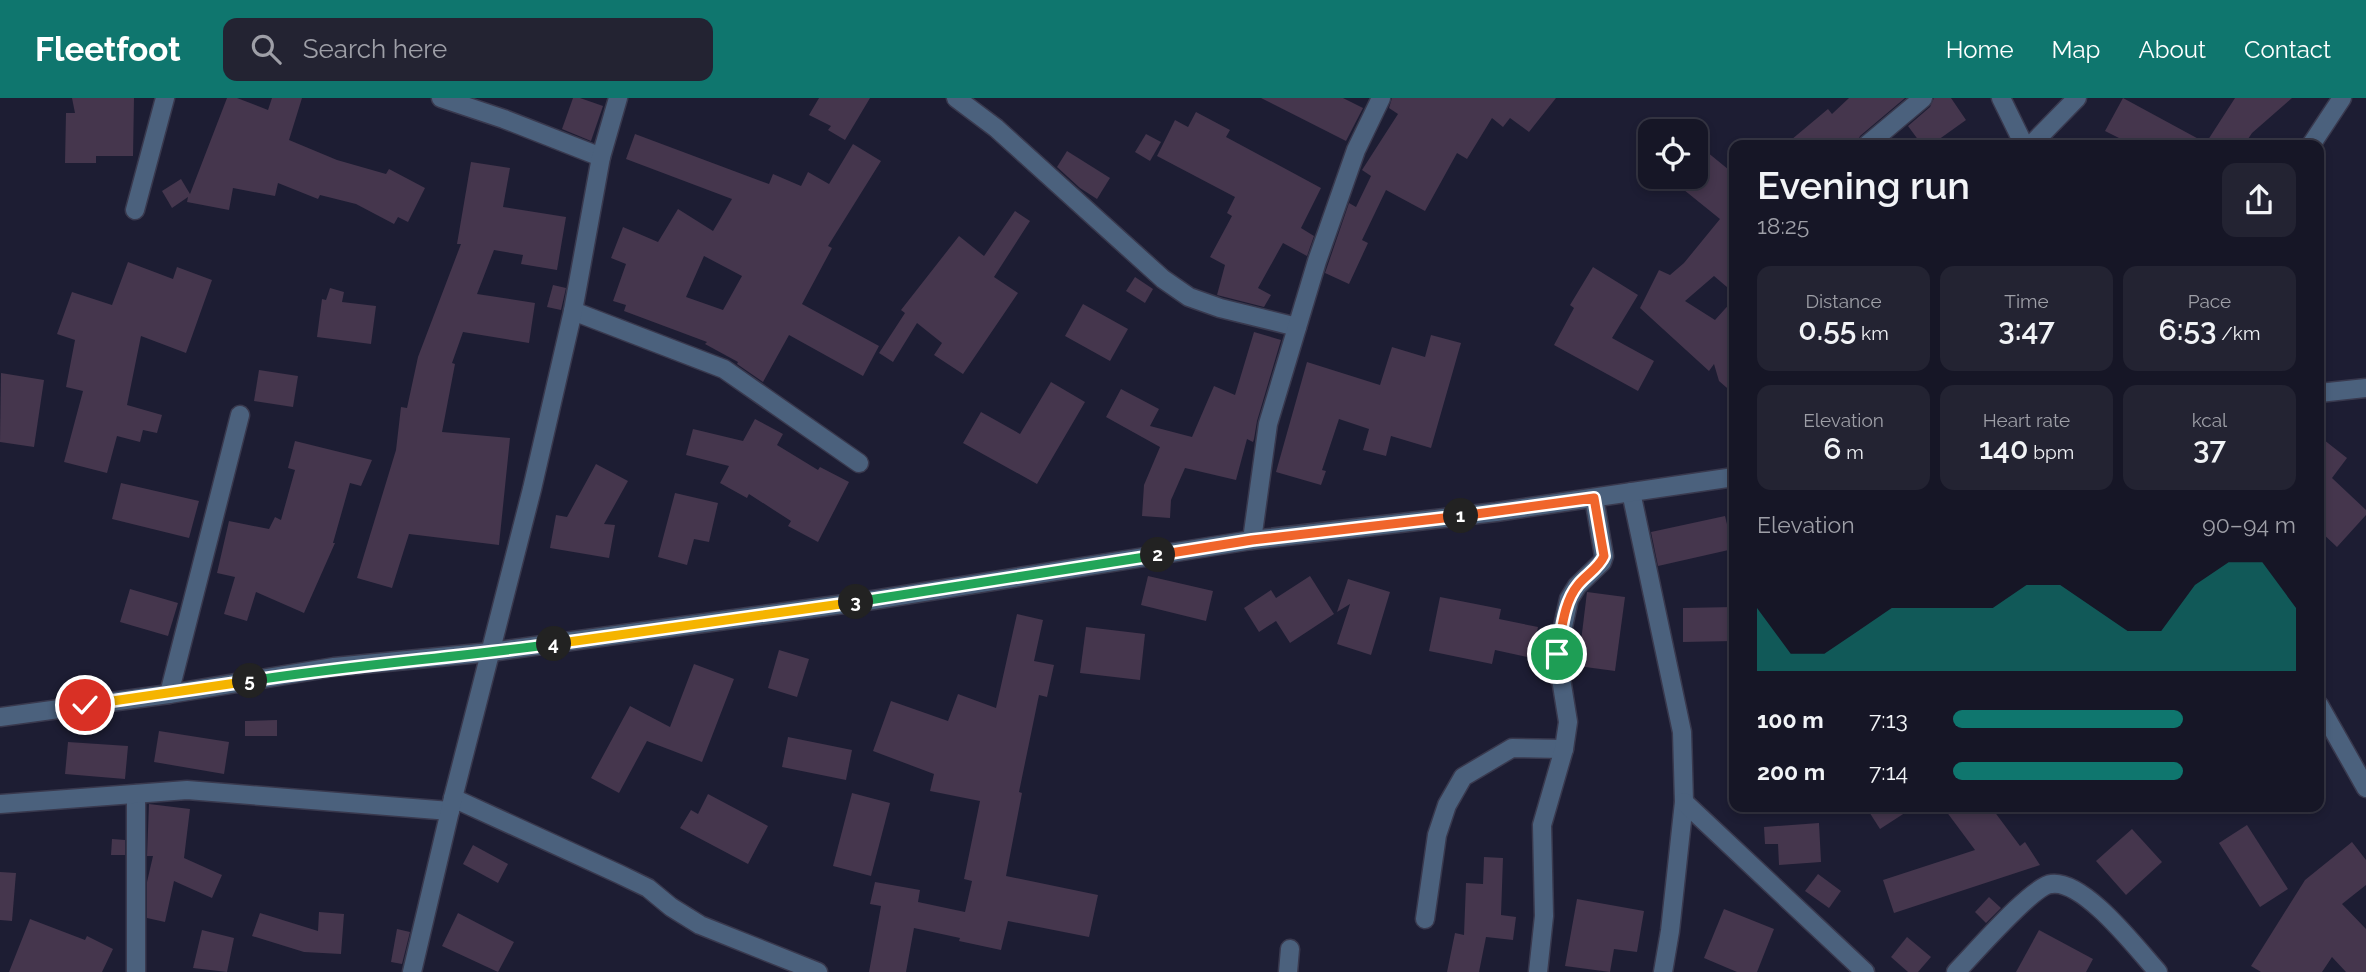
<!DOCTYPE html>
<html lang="en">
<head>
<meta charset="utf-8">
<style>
	body { margin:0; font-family:Raleway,sans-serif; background:#232332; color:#f1f3f6; height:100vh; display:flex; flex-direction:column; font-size:26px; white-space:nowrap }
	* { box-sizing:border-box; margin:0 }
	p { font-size:23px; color:#9e9fa7 }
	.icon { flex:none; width:38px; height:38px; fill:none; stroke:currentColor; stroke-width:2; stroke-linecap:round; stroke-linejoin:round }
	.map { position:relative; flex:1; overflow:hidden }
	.side { position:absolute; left:1729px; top:42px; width:595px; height:672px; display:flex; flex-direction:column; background:#161626; border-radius:14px; box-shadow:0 4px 10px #0003,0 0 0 2px #353543 }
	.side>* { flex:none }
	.controls { position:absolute; left:1638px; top:21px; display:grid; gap:14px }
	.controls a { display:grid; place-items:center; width:70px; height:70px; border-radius:14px; background:#161626; box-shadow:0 4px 10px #0003,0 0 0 2px #353543; font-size:35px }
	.pin { position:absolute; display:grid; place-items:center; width:60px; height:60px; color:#fff; margin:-30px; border:4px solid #fff; border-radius:50%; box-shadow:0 2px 7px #0007 }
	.km { position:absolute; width:35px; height:35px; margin:-18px; border-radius:50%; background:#222; color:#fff; font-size:19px; line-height:35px; text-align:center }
	.round { display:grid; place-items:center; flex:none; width:74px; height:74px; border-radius:14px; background:#232332 }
	.summary { display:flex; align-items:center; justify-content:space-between; height:119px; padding:0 28px }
	h1 { font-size:38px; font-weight:600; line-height:52px }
	.stats { display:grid; grid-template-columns:repeat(3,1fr); gap:10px; height:119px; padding:7px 28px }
	.stats div { display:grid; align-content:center; border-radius:14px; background:#232332; text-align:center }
	.stats b { font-size:30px; font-weight:600 }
	.stats small { font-size:19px; font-weight:400 }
	.stats p { font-size:19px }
	.chart { height:196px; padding:14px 28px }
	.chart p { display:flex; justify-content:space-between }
	.chart svg { width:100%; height:126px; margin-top:7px; fill:#0f766e; opacity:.7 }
	ul { padding:0 28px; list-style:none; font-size:23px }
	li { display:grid; grid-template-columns:112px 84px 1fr; align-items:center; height:52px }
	li i { height:18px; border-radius:9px; background:#0f766e }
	header { display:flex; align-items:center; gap:42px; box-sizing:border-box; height:98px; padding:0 35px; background:#0f766e; color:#fff }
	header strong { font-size:33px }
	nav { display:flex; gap:38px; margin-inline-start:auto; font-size:24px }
	.search { width:490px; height:63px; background:#232332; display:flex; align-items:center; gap:18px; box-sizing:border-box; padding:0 24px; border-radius:14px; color:#9e9fa7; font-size:26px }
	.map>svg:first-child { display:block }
</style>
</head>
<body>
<header>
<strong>Fleetfoot</strong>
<div class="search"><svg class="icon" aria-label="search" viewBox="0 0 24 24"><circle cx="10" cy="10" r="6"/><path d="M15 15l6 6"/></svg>Search here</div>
<nav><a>Home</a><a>Map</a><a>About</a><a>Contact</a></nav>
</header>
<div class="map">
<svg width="2366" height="874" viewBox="0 0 2366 874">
	<rect width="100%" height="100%" fill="#1d1d33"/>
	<g fill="#45364d" fill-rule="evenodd">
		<path d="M72,0h62l-1,58h-37v7h-31l1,-50h9z"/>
		<path d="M227,0h10l31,12 4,-12h30l-13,42 48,20 49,14 3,-5 36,19 -17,34 -10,-5 -4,7 -38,-20 -36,-9 -2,4 -40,-16 -3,13 -42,-8 -4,22 -42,-8 1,-5 -16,11 -10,-17 19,-12 9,15z"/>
		<path d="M573,0h7l23,8 -12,35 -29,-12z"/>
		<path d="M819,0h51l-25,42 -17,-10 3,-4 -22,-11z"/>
		<path d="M1261,0h82l20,10 -17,33z"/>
		<path d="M1392,0h164l-27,34 -19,-14 -7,9 -11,-9 -25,41 -10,-6 -32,58 -39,-21 -24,50 6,3 -19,41 -24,-11 24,-70 7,4 15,-31 -9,-6 36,-56 -9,-6z"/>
		<path d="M1849,0h56l-45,38 -4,9h-71l43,-36 4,5z"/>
		<path d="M1934,0h17l15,22 -35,25h-9l-14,-19 22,-19z"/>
		<path d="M2123,0l83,45 29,-45h57l-40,35 -8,12h-111l-28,-14z"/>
		<path d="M1196,14l34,18 -4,7 95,51 -20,40 13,8 -7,20 -24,-13 -25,45 13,7 -7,12 -47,-12 8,-30 -15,-8 22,-41 -5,-3 8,-16 -78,-41 18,-36 13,7z"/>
		<path d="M635,36l134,50 4,-10 28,12 7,-14 21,12 24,-40 28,17 -53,85 4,2 -30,56 77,42 -16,30 -74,-41 -26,47 -26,-18 1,-2 -33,-18 2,-2 -83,-31 2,-6 -13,-4 13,-37 -15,-6 12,-31 35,15 20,-33 35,22 19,-32 -106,-40zM704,158l38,20 -19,34 -37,-13z"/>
		<path d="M1146,36l15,8 -11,19 -15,-9z"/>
		<path d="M1696,45l38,31v119l-20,-17 -29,25 30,19 19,-21v95l-15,-13 -5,-17 -5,7 -69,-63 19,-38 11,5 14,-12 36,-44 -52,-42h28z"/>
		<path d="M1067,53l43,27 -13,21 -17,-11 -23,-21z"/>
		<path d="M471,64l39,6 -7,39 63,10 -9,53 -36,-6 2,-9 -29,-5 -17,44 58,9 -6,40 -66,-11 -11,31 3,1 -13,68 68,6 -11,107 -90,-11 -17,54 -35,-10 39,-128 5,-43 6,1 11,-51 43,-113h-4z"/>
		<path d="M1015,113l15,10 -36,56 24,16 -55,81 -29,-19 8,-12 -25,-20 -24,39 -14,-9 26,-40 -4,-3 58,-74 25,20z"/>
		<path d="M128,164l45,17 4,-12 35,13 -26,73 -45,-17 -14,69 35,10 -5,18 -14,-3 -3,12 -23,-6 -10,37 -43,-11 19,-71 -17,-4 9,-47 -18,-6 15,-42 40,13z"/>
		<path d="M1593,169l45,28 -26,43 42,23 -16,30 -84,-46 20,-37 -4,-3z"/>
		<path d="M1135,179l18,12 -8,14 -19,-12z"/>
		<path d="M553,187l13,3 -5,22 -14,-3z"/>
		<path d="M330,190l14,4 -2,10 34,4 -5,38 -54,-7 5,-38 4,1z"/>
		<path d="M1083,206l45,25 -18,32 -45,-25z"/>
		<path d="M1254,234l27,8 -24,81 -3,18 -1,3 -6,-3 -11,41 -51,-12 -14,32 -1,18 -28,-2 2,-31 16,-38 -54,-30 15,-28 38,20 -9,17 42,11 22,-51 21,9z"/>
		<path d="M1431,237l30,8 -30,105 -40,-12 -5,20 -23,-6 6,-21 -30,-10 -17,51 4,1 -5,14 -45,-13 31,-110 73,23 12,-38 33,10z"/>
		<path d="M259,272l39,6 -5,31 -39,-6z"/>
		<path d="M1,275l43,7 -10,67 -34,-5z"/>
		<path d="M1051,284l34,20 -48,82 -74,-41 18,-31 39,22z"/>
		<path d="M755,321l28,15 -6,11 41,25 2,-3 29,15 -31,60 -30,-16 3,-5 -42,-27 -2,4 -27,-15 9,-17 -43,-11 7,-26 50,12z"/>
		<path d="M2319,338l28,22 -15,20 34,32v5l-29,32 -18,-17z"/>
		<path d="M295,343l77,19 -11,26 -11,-3 -17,60h2l-31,70 -48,-21 -9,29 -23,-7 11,-37 -18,-4 12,-52 40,8 6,-12 6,3 14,-50 -7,-2z"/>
		<path d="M596,366l32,17 -24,43 11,1 -6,33 -59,-10 6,-33 11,2z"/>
		<path d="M121,385l78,18 -10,37 -77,-19z"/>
		<path d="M675,395l43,10 -9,39 -15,-3 -7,26 -29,-8z"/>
		<path d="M1725,418l8,33 -75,17 -7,-34z"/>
		<path d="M1148,478l65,15 -7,30 -65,-16z"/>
		<path d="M1310,478l24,38 -44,29 -14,-22 -17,11 -15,-24 27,-18 5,8z"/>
		<path d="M1348,481l42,13 -19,63 -34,-11 13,-40 -13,8z"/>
		<path d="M130,491l48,14 -10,33 -48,-14z"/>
		<path d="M1587,494l38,5 -10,74 -37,-5z"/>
		<path d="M1440,499l61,12 -2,10 39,8 -6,31 -37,-8 -3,14 -63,-13z"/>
		<path d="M1734,509v34l-51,1v-34z"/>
		<path d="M1017,516l26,6 -9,41 20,4 -7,32 -8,-2 -20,97 3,1 -16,83 92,19 -9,42 -81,-16 -7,29 -42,-9 1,-3 -46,-10 -8,44h-37l12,-66 -11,-2 5,-22 45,8 -2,12 47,10 7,-31 -8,-2 16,-78 -50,-10 4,-17 -61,-23 18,-50 57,20 10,-27 38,14z"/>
		<path d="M1086,529l59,7 -5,46 -60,-7z"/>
		<path d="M779,552l30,9 -12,38 -29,-9z"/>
		<path d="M694,566l40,15 -32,83 -55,-21 -28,52 -28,-15 39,-72 40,21z"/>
		<path d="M277,622v16h-32v-15z"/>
		<path d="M159,633l70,11 -5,32 -70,-12z"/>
		<path d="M788,639l64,13 -6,30 -64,-13z"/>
		<path d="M68,644l60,4 -3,33 -60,-5z"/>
		<path d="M852,695l38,10 -19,73 -38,-10z"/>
		<path d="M708,696l60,32 -20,38 -68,-36 11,-18 7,4z"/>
		<path d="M149,706l41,5 -6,49 38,17 -10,23 -38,-17 -9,41 -18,-4v-36l6,-26h-6z"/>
		<path d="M1866,709h48l-34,22z"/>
		<path d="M1943,709h48l29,39 5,-4 15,23 -146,48 -11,-33 92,-30z"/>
		<path d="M1819,725l2,39 -42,3 -1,-21h-13l-1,-17z"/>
		<path d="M2247,727l41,64 -28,18 -41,-64z"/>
		<path d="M2132,731l30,33 -36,33 -30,-34z"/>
		<path d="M112,741l13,1v15h-14z"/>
		<path d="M2352,744l14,18v25l-24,19 24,25v43h-20l-14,-15 -10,15h-61l-10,-6 54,-86z"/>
		<path d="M473,747l35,19 -10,19 -35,-19z"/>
		<path d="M1484,759l19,1 -2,57 15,2 -3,23 -27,-3 -7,35h-32l8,-39 9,2 2,-52 17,1z"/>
		<path d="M0,774l16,1 -4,48 -12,-1z"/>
		<path d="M1818,776l23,17 -12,17 -24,-17z"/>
		<path d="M1989,799l12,11 -15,15 -11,-11z"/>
		<path d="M1577,801l67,12 -7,41 -23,-3 -4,23 -45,-6z"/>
		<path d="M1724,811l50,20 -17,43h-20l-33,-14z"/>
		<path d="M319,814l25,2 -3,40 -37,-2 -52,-16 8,-23 58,18z"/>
		<path d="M458,815l56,29 -16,30 -56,-26z"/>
		<path d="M30,821l55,21 2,-4 26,13 -11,23h-93z"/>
		<path d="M397,831l13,3 -8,32 -11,-2z"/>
		<path d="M202,832l32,8 -7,34 -34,-4z"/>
		<path d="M2039,832l54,29 -7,13h-70z"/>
		<path d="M1907,839l24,20 -13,15h-10l-17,-15z"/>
	</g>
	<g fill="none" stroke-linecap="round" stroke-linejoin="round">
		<g stroke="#39394e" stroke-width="21">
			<g id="minor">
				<path d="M441,0l63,21 97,38"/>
				<path d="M956,0l40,30 167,151 26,18 31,11 77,19"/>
				<path d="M1867,47l56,-47"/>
				<path d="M2031,47l46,-47"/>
				<path d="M2311,47l31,-47"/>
				<path d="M135,112l30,-112"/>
				<path d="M573,213l151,58 135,94"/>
				<path d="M2319,295l47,-5"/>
				<path d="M1631,394l51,240 2,70 -14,129 -7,41"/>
				<path d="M1252,442l16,-116 49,-163 39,-111 25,-52"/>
				<path d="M169,596l71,-279"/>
				<path d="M0,619l169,-23 165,-27 157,-15 382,-52 379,-60 244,-28 238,-35"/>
				<path d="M136,696v178"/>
				<path d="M453,700l166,76 29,14 23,19 29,18 118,47"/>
				<path d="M1684,704l181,170"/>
				<path d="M0,706l187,-14 263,21"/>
				<path d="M1425,821l12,-84 10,-30 16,-28 49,-29 52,1"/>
				<path d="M412,874l41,-174 79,-309 41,-178 28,-154 17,-59"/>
				<path d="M1288,874l2,-23"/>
				<path d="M1538,874l6,-56 -2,-91 22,-76 4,-27 -11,-68 12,-55 8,-13 25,-24 2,-6 -10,-58"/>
				<path d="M1956,874c17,-17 76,-86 95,-88 33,-5 86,65 107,88"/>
			</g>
		</g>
		<g stroke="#39394e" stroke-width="21">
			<g id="tertiary">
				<path d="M2001,0l23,47"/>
				<path d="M2319,607l47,83"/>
			</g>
		</g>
		<use href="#minor" stroke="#4b617d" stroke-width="18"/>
		<use href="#tertiary" stroke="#4b617d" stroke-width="18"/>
	</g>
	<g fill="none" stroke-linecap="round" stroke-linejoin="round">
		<g stroke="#fff" stroke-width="14">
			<path id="split-1" d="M1461,418l133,-18 10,58c-5,12 -18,19 -26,29 -15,18 -16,46 -21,69"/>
		</g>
		<g stroke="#fff" stroke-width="14">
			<path id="split-2" d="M1158,457l94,-15 209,-24"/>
		</g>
		<g stroke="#fff" stroke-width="14">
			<path id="split-3" d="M856,504l302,-47"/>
		</g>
		<g stroke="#fff" stroke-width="14">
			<path id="split-4" d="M554,546l302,-42"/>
		</g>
		<g stroke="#fff" stroke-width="14">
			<path id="split-5" d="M250,583c101,-16 202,-23 304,-37"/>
		</g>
		<g stroke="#fff" stroke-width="14">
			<path id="split-6" d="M85,607l165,-24"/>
		</g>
		<use href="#split-1" stroke="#f0652b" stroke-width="9"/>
		<use href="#split-2" stroke="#f0652b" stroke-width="9"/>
		<use href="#split-3" stroke="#22a559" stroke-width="9"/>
		<use href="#split-4" stroke="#f5b400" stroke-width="9"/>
		<use href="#split-5" stroke="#22a559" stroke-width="9"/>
		<use href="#split-6" stroke="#f5b400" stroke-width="9"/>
	</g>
</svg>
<div class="controls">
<a><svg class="icon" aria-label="locate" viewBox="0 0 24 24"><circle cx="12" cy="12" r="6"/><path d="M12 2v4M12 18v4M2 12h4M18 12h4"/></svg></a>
</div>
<div class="pin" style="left:1557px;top:556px;background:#1e9e55"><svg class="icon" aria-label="arrive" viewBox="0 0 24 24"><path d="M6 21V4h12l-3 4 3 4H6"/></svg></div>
<div class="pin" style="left:85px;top:607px;background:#d93025"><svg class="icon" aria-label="check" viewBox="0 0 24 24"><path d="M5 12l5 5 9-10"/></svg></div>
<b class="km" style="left:1461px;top:418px">1</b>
<b class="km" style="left:1158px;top:457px">2</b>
<b class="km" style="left:856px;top:504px">3</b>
<b class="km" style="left:554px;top:546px">4</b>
<b class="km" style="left:250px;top:583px">5</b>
<section class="side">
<div class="summary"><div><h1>Evening run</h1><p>18:25</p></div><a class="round"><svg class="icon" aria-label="share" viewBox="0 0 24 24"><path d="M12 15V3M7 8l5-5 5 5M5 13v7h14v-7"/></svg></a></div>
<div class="stats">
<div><p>Distance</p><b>0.55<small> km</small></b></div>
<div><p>Time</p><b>3:47</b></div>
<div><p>Pace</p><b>6:53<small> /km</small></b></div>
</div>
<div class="stats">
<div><p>Elevation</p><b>6<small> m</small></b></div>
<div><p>Heart rate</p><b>140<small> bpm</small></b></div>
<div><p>kcal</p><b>37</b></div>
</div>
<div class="chart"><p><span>Elevation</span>90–94 m</p>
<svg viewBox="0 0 160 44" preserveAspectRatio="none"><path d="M0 44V22L10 38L20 38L30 30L40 22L50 22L60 22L70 22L80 14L90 14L100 22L110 30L120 30L130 14L140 6L150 6L160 22V44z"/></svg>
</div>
<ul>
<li><b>100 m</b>7:13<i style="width:67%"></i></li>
<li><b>200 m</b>7:14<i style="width:67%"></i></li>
</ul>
</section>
</div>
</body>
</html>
